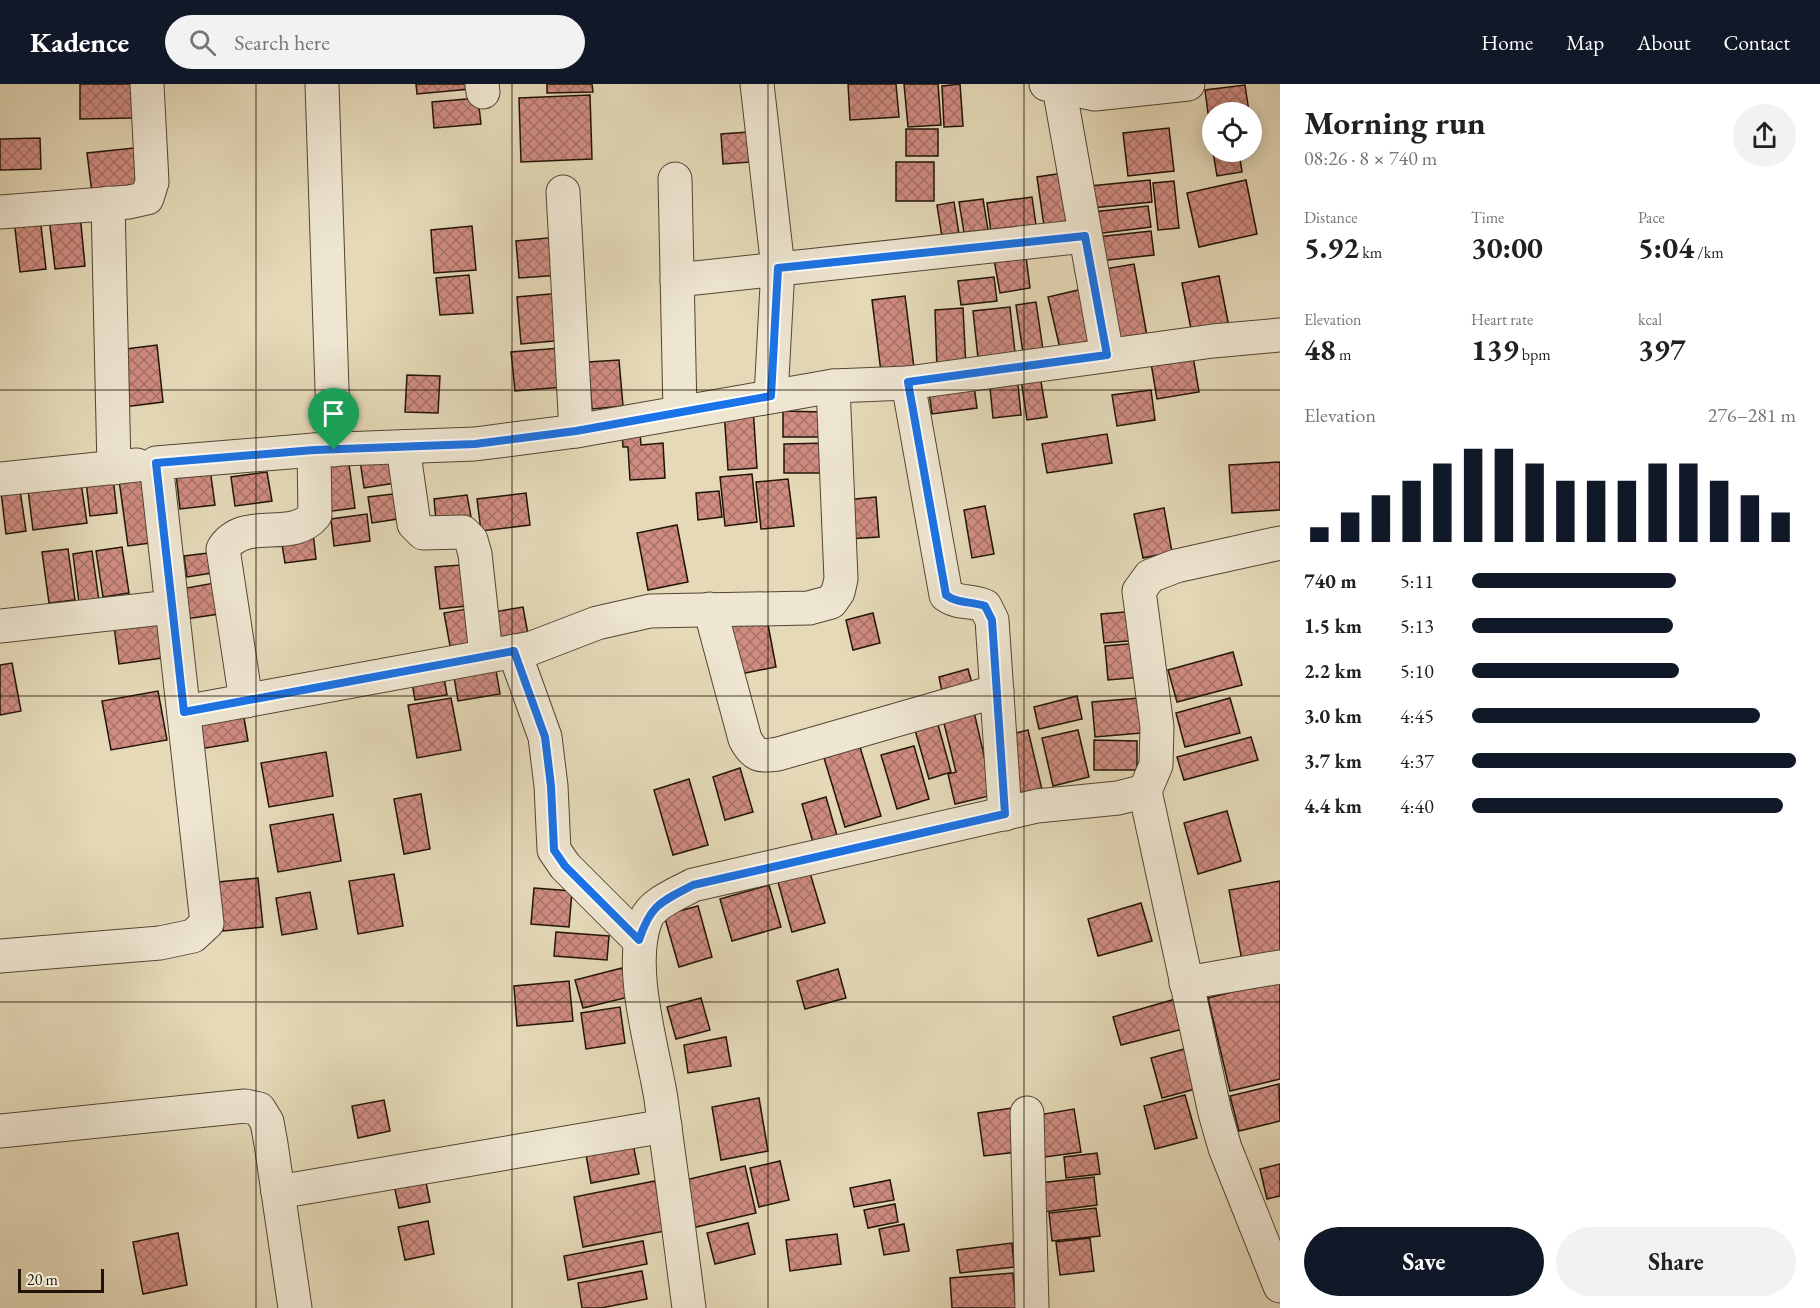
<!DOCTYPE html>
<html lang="en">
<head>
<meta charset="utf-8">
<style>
	body { margin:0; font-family:"EB Garamond",serif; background:#f2f2f2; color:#202124; height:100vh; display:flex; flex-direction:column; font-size:22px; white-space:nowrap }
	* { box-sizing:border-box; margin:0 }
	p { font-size:20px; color:#757577 }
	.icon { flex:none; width:33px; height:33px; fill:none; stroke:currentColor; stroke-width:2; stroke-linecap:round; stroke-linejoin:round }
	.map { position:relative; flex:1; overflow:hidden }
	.details { display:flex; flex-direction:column; background:#fff; width:540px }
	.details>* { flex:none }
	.controls { position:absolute; left:1202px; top:18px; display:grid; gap:12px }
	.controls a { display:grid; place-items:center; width:60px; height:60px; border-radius:50%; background:#fff; box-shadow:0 3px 15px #0003; font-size:30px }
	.scale { position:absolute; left:18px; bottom:15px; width:86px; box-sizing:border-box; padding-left:6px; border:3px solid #211406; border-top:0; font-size:16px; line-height:21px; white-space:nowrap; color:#211406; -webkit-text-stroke:4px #eee6d1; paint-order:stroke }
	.pin { position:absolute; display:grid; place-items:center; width:51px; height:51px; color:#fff; margin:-62px -26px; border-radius:50% 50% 50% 0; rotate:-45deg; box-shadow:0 0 6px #0007 }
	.pin .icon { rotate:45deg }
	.round { display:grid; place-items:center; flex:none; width:63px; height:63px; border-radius:32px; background:#f2f2f2 }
	.overview { display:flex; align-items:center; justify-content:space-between; height:102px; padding:0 24px }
	h1 { font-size:33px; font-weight:700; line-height:45px }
	.metrics { display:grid; grid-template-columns:repeat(3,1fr); gap:9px; height:102px; padding:6px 24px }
	.metrics div { display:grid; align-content:center }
	.metrics b { font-size:30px; font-weight:700 }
	.metrics small { font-size:16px; font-weight:400 }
	.metrics p { font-size:16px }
	.chart { height:168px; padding:12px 24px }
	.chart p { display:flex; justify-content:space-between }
	.chart svg { width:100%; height:108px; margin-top:6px; stroke:#111827; stroke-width:6 }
	.button { display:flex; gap:12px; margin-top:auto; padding:12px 24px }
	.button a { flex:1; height:69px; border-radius:36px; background:#111827; color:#fff; font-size:24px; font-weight:700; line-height:69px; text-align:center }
	.button a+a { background:#f2f2f2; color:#202124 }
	ul { padding:0 24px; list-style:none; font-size:20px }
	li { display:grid; grid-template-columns:96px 72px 1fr; align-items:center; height:45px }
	li i { height:15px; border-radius:8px; background:#111827 }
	header { display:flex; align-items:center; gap:36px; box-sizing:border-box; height:84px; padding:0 30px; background:#111827; color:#fff }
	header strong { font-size:28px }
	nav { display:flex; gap:33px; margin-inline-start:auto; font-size:21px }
	.search { width:420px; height:54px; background:#f2f2f2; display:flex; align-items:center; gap:15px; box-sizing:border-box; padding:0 21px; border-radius:33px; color:#757577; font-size:22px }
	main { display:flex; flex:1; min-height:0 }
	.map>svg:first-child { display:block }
</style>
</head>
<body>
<header>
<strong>Kadence</strong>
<div class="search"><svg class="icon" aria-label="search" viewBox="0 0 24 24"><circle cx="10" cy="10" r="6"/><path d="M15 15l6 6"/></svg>Search here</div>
<nav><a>Home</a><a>Map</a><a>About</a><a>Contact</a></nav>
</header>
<main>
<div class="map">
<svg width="1280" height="1224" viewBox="0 0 1280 1224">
	<defs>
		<pattern id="building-cross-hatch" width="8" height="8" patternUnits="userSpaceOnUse" patternTransform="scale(1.5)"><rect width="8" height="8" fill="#cf8c81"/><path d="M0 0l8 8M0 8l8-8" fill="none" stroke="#a87168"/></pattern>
	</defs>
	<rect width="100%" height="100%" fill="#e5d9b8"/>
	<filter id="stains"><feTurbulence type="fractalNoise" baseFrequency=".00333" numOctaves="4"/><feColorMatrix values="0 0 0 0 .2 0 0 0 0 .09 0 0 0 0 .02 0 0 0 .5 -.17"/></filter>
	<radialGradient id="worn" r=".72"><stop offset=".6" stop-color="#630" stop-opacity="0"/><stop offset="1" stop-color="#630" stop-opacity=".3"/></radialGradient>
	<g fill="url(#building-cross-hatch)" stroke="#211406" stroke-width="1.5">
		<path d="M80,0h51l1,34 -52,1z"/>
		<path d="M416,0h53l1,5 -53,5z"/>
		<path d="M547,0h45l1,8 -46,1z"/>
		<path d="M848,0h48l3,33 -49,3z"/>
		<path d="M904,0h34l3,41 -33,2z"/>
		<path d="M960,0l3,42 -19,1 -2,-41z"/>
		<path d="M1245,1l4,27h-37l-1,24 -6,-46z"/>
		<path d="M590,11l2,64 -71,3 -2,-64z"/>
		<path d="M478,14l3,26 -47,4 -2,-26z"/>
		<path d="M1169,44l5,43 -46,5 -5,-43z"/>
		<rect x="906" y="45" width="32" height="27"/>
		<path d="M762,47l2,30 -41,3 -2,-30z"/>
		<path d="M40,54l1,31 -41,1v-31z"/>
		<path d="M134,64l4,39 -46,6 -5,-40z"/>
		<path d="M1213,68h26l3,20 -25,4z"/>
		<rect x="896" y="78" width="38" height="39"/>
		<path d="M1063,89l7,49 -26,4 -7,-49z"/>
		<path d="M1150,96l2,22 -60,6 -2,-22z"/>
		<path d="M1246,96l11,54 -58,13 -12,-54z"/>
		<path d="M1174,97l5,47 -21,2 -5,-47z"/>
		<path d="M1032,113l5,35 -45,7 -5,-36z"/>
		<path d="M983,115l7,43 -24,3 -7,-43z"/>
		<path d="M954,118l5,32 -17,3 -5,-32z"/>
		<path d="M1148,122l3,21 -56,7 -3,-22z"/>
		<path d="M80,130l5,52 -30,3 -6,-51z"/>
		<path d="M40,133l6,52 -26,3 -6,-52z"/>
		<path d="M472,142l4,44 -42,3 -3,-43z"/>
		<path d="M1151,147l3,24 -55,6 -2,-24z"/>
		<path d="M558,153l3,38 -42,3 -3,-37z"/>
		<path d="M1025,165l5,39 -30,5 -7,-39z"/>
		<path d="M1134,180l13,72 -36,6 -13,-72z"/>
		<path d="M469,191l4,38 -33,2 -4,-37z"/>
		<path d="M1219,192l10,51 -37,7 -10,-51z"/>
		<path d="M994,193l3,24 -36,4 -3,-24z"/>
		<path d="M1087,204l14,60 -39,9 -14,-60z"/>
		<path d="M561,209l4,47 -44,4 -4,-47z"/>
		<path d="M905,212l9,72 -33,4 -9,-72z"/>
		<path d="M1036,218l7,48 -20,3 -7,-48z"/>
		<path d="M1010,223l5,46 -37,5 -5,-47z"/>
		<path d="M963,224l3,60 -29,2 -2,-60z"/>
		<path d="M157,261l6,57 -39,5 -6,-57z"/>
		<path d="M560,264l4,39 -49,4 -4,-39z"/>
		<path d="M1192,266l7,42 -42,7 -7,-42z"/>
		<path d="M619,276l4,46 -31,3 -4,-47z"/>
		<path d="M1039,286l8,47 -20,3 -7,-47z"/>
		<path d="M1017,290l4,41 -28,3 -4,-40z"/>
		<path d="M407,291l33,1 -2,37 -33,-1z"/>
		<path d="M973,294l4,30 -45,6 -4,-30z"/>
		<path d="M1151,306l4,30 -38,6 -5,-31z"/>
		<path d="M753,323l4,61 -29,2 -4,-60z"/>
		<path d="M783,327l39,1v25h-39z"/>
		<path d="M640,348l1,13 22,-2 2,35 -35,2 -2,-33h-5l-1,-14z"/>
		<path d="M1107,350l5,29 -65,10 -5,-29z"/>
		<path d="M828,359v30h-44v-29z"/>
		<path d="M391,365l4,34 -31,5 -5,-35z"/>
		<path d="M1280,378v48l-48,3 -3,-48z"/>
		<path d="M349,380l6,44 -30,4 -6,-43z"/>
		<path d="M210,385l5,36 -35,4 -4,-35z"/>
		<path d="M267,388l5,29 -37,5 -4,-29z"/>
		<path d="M752,390l5,48 -32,4 -5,-49z"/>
		<path d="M149,391l9,67 -30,4 -9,-66z"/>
		<path d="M113,393l4,36 -27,3 -4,-35z"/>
		<path d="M788,395l6,47 -33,3 -5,-47z"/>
		<path d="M81,399l6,40 -54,7 -5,-40z"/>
		<path d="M20,406l6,41 -20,3 -5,-42z"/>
		<path d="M719,407l3,26 -24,3 -2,-27z"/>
		<path d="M401,409l3,25 -32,5 -4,-26z"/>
		<path d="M526,409l4,32 -49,6 -4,-32z"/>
		<path d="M467,411l4,22 -35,4 -2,-22z"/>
		<path d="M876,413l3,40 -32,2 -3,-39z"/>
		<path d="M985,422l9,48 -22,4 -8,-48z"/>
		<path d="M1164,424l8,44 -29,6 -9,-44z"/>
		<path d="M367,430l3,27 -36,5 -3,-27z"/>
		<path d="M677,441l11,57 -40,8 -11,-57z"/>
		<path d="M313,449l3,26 -31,4 -4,-25z"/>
		<path d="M122,463l7,46 -26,4 -7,-46z"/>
		<path d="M68,465l7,51 -26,3 -7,-51z"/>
		<path d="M92,467l7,50 -20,2 -6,-49z"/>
		<path d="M216,468l2,20 -31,5 -3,-21z"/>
		<path d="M461,481l5,41 -26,3 -5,-42z"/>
		<path d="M214,499l5,31 -33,5 -5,-30z"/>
		<path d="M523,523l6,33 -36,6 -6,-33z"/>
		<path d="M472,524l5,34 -27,4 -6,-33z"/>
		<path d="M1137,527l3,29 -36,3 -3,-29z"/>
		<path d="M873,529l7,30 -27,7 -7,-30z"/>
		<path d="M766,530l10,53 -41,8 -10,-52z"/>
		<path d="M157,536l5,38 -43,6 -5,-38z"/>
		<path d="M1140,559l3,34 -35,3 -3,-34z"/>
		<path d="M1233,568l9,33 -65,17 -9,-32z"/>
		<path d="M494,574l6,36 -42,7 -6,-36z"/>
		<path d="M12,579l9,48 -21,4v-50z"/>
		<path d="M442,582l5,29 -32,5 -5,-28z"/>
		<path d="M968,585l7,25 -31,7 -5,-24z"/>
		<path d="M158,607l9,49 -56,10 -9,-49z"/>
		<path d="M1077,612l5,23 -43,10 -5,-22z"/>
		<path d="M451,614l10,52 -44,8 -9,-53z"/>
		<path d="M1139,614l2,35 -46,4 -3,-35z"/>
		<path d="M1230,614l10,35 -55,14 -9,-34z"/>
		<path d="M972,619l21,92 -38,9 -7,-30 8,-2 -15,-61z"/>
		<path d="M242,622l6,35 -48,8 -6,-35z"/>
		<path d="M934,626l17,62 -22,7 -18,-63z"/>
		<path d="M1028,646l15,64 -23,6 -16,-64z"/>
		<path d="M1078,646l11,47 -36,9 -11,-48z"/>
		<path d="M1251,653l7,23 -74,20 -7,-23z"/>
		<path d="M1094,656l43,1v29h-43z"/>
		<path d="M914,662l15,53 -32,10 -16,-54z"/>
		<path d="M860,663l21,69 -36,11 -21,-69z"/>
		<path d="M326,668l7,44 -64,11 -8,-44z"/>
		<path d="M740,684l13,44 -28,8 -12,-43z"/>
		<path d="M689,695l19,66 -35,10 -19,-65z"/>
		<path d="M421,710l9,55 -26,5 -10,-55z"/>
		<path d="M826,713l12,42 -24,7 -12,-42z"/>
		<path d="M1227,727l14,50 -43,13 -14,-51z"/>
		<path d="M333,730l8,47 -63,11 -8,-47z"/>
		<path d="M810,789l15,50 -33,9 -14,-50z"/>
		<path d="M394,790l9,52 -45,8 -9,-53z"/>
		<path d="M258,794l5,49 -40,4 -5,-49z"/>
		<path d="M1280,797v73l-38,7 -13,-71z"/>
		<path d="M769,801l12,42 -49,14 -12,-42z"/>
		<path d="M534,804l38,3 -3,36 -38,-3z"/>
		<path d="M310,808l7,37 -35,6 -6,-37z"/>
		<path d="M1141,819l11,38 -54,15 -10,-37z"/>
		<path d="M698,822l14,51 -33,10 -15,-52z"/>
		<path d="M556,848l53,4 -2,24 -53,-4z"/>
		<path d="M622,884l7,29 -46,11 -8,-28z"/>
		<path d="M838,885l8,29 -41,11 -8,-28z"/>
		<path d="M1280,896v99l-50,12 -22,-93z"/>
		<path d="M569,897l4,40 -56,5 -3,-40z"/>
		<path d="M701,914l9,32 -34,9 -9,-32z"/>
		<path d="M1179,914l8,30 -66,17 -8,-28z"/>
		<path d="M620,923l5,36 -39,6 -5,-36z"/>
		<path d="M726,953l5,29 -43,7 -4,-28z"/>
		<path d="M1188,964l11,40 -37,10 -11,-40z"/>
		<path d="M1279,1000l1,37 -41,10 -9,-35z"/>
		<path d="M1185,1011l12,43 -42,11 -11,-43z"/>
		<path d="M759,1014l9,53 -47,9 -9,-53z"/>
		<path d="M384,1016l6,31 -32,7 -6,-32z"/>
		<path d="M1012,1024l5,44 -33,4 -6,-43z"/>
		<path d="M1074,1025l7,43 -36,5 -7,-42z"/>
		<path d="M631,1050l8,40 -48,9 -7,-40z"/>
		<path d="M1097,1069l3,21 -34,4 -2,-21z"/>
		<path d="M780,1077l9,39 -30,7 -9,-39z"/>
		<path d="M1280,1080v32l-13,3 -7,-30z"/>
		<path d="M745,1082l11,47 -64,15 -11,-47z"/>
		<path d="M424,1089l6,29 -31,6 -6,-28z"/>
		<path d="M1094,1093l3,28 -54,7 -4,-29z"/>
		<path d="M890,1096l4,20 -40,7 -4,-19z"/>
		<path d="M655,1097l10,50 -82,16 -9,-50z"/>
		<path d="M895,1120l3,18 -30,6 -4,-18z"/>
		<path d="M1096,1124l4,28 -48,5 -3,-28z"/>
		<path d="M428,1137l6,33 -29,6 -7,-33z"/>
		<path d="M748,1139l7,31 -40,10 -8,-31z"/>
		<path d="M904,1140l5,27 -25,4 -5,-26z"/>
		<path d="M178,1149l9,52 -44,9 -10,-52z"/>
		<path d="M837,1150l4,30 -51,7 -4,-31z"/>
		<path d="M1090,1154l4,33 -34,4 -4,-33z"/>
		<path d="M643,1157l4,23 -79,16 -4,-24z"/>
		<path d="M1012,1159l2,24 -54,6 -3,-23z"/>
		<path d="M642,1187l5,28 -46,9h-19l-4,-25z"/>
		<path d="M1013,1189l3,35h-64l-2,-30z"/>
	</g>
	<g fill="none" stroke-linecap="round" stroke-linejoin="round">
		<g stroke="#524532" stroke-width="35">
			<g id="street">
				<path d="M322,0l12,366"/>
				<path d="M482,0l1,8"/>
				<path d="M757,0l21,184 -7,128"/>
				<path d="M1046,0l49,10 93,-10"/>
				<path d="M1059,3l48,268"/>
				<path d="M675,95l5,233"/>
				<path d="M563,108l13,239"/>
				<path d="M108,119l6,265"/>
				<path d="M0,128l129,-10 18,-4 5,-16 -5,-98"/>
				<path d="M677,196l408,-44"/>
				<path d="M908,299l38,212c12,9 25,5 39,11l7,14 13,194"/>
				<path d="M403,363l11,77 9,9 40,-1 8,8 4,14 11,101"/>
				<path d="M0,395l137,-14"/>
				<path d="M710,525l35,130c9,17 15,18 33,15l219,-63"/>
				<path d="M0,542l171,-19"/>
				<path d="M514,567l31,86 6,49 3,64 11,16 74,74"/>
				<path d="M246,617l-23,-152c21,-34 69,-5 92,-34l-1,-65"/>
				<path d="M184,628l348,-64 65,-25 53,-12 159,-3 22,-6 7,-10 3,-13 -8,-193"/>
				<path d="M1145,707l70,322 10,35 55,138"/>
				<path d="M0,872l160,-13 33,-7 14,-13 -51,-460 158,-13 161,-6 101,-13 257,-45 75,-3 305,-42 67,-6"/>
				<path d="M1186,899l94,-16"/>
				<path d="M1027,1029l5,195"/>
				<path d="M0,1047l245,-25 14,3 8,13 4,22 24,164"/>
				<path d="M278,1108l387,-66"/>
				<path d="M689,1224c-9,-70 -18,-139 -28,-209 -8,-51 -34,-132 -15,-180 6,-16 33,-26 47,-34l344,-79 81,-8 27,-7 11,-26 1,-38 -18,-136 11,-15 26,-10 104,-23"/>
			</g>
		</g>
		<use href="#street" stroke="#eee6d1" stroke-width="33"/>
	</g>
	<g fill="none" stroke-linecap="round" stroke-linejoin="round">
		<g stroke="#fff" stroke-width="12">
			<path id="route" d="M1085,152l22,119 -199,27 38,213c12,9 25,6 39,11l7,14 13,194 -312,71c-32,17 -42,19 -54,55l-74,-74 -11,-16 -3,-64 -6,-49 -31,-86 -330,61 -28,-249 158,-13 161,-6 101,-13 195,-35 7,-128z"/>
		</g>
		<use href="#route" stroke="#1a73e8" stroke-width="8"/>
	</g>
	<path fill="none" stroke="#211406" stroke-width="1.5" stroke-opacity="0.55" d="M256,0v1224M512,0v1224M768,0v1224M1024,0v1224M0,306h1280M0,612h1280M0,918h1280"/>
	<rect width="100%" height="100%" filter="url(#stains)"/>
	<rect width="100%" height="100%" fill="url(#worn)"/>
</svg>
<div class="controls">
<a><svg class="icon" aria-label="locate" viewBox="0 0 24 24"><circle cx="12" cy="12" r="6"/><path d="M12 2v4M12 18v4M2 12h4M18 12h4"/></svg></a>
</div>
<div class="scale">20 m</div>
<div class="pin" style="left:334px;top:366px;background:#1e9e55"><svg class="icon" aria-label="arrive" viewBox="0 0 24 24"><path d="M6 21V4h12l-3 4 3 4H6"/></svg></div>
</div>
<section class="details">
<div class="overview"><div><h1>Morning run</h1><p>08:26 · 8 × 740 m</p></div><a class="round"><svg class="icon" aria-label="share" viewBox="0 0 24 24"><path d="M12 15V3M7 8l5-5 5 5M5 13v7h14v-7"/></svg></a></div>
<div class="metrics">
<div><p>Distance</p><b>5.92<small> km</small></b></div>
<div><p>Time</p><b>30:00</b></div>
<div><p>Pace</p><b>5:04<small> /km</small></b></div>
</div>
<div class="metrics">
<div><p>Elevation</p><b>48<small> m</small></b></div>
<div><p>Heart rate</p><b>139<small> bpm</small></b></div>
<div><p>kcal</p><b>397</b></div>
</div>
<div class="chart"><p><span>Elevation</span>276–281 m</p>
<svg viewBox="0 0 160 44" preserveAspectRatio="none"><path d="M5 44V38M15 44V32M25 44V25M35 44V19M45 44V12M55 44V6M65 44V6M75 44V12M85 44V19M95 44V19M105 44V19M115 44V12M125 44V12M135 44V19M145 44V25M155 44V32"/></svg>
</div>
<ul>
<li><b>740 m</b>5:11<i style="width:63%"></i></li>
<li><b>1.5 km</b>5:13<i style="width:62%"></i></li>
<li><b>2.2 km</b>5:10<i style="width:64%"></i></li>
<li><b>3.0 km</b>4:45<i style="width:89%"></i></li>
<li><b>3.7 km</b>4:37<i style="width:100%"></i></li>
<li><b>4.4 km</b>4:40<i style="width:96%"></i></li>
</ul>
<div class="button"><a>Save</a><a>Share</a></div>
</section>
</main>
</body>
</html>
